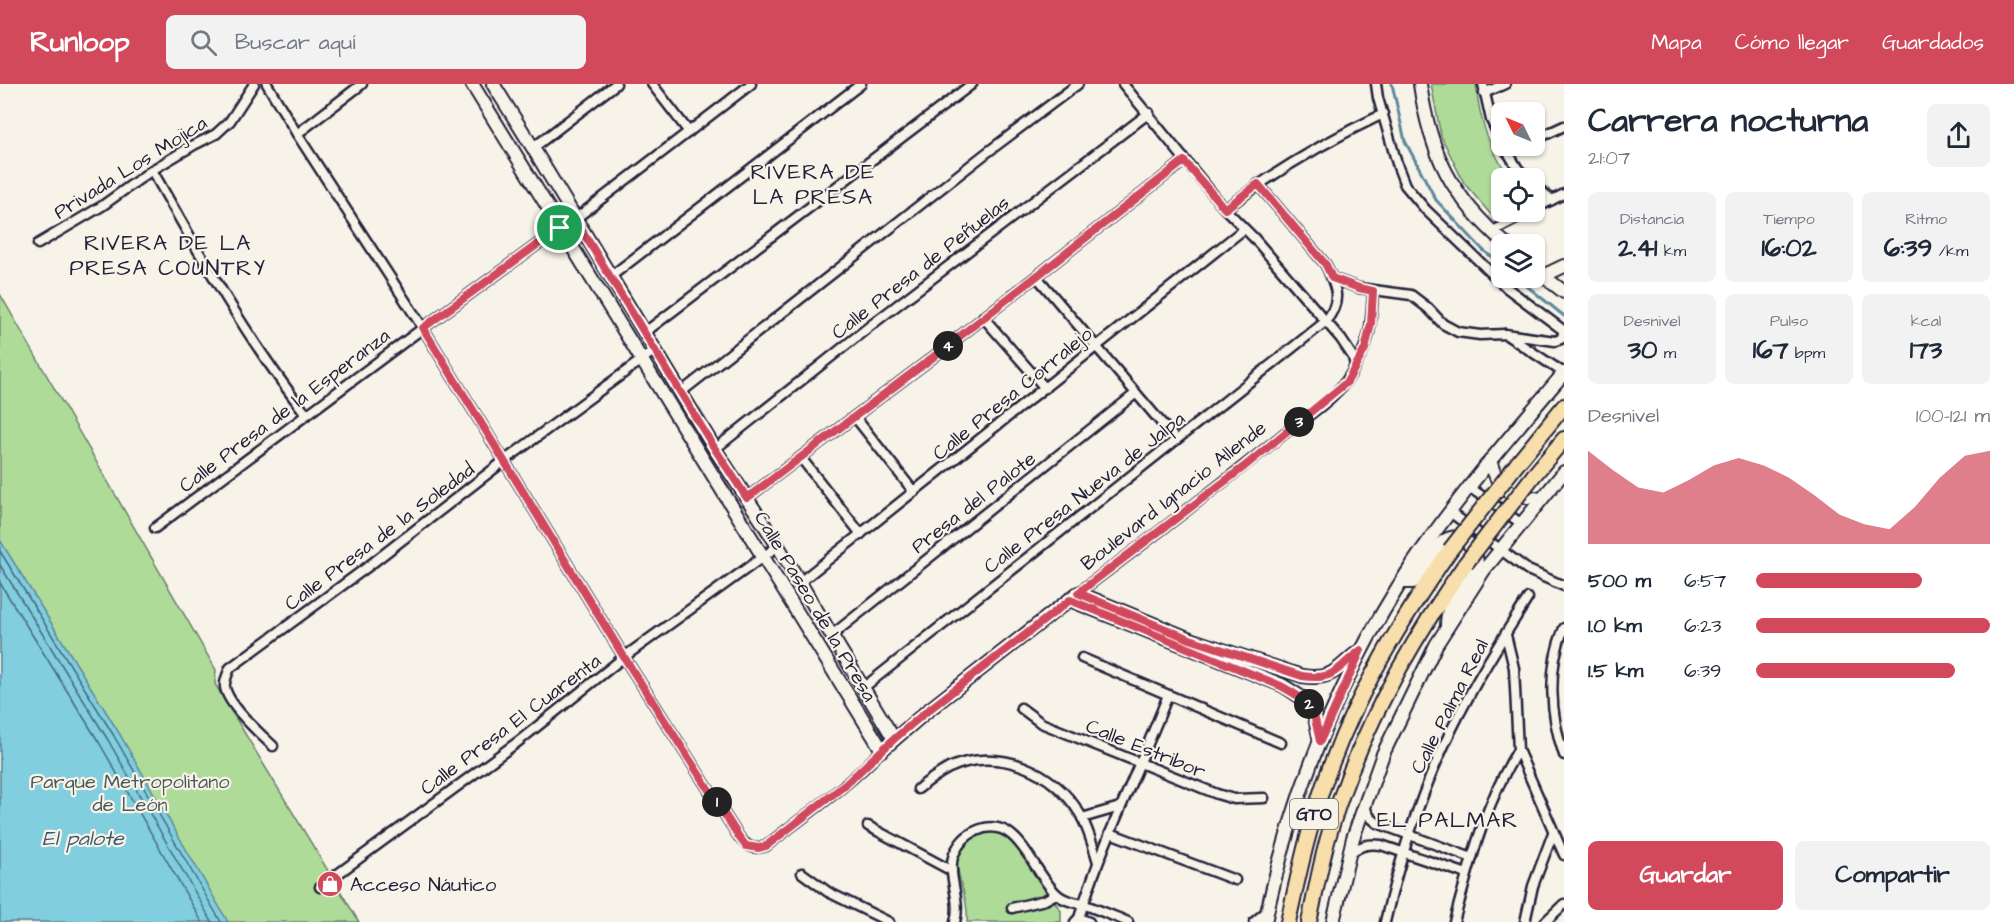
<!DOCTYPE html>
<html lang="es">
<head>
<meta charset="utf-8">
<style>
	body { margin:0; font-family:"Architects Daughter",sans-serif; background:#f2f2f3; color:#1f2937; height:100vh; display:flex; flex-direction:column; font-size:22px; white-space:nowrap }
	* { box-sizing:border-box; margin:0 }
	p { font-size:20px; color:#747a83 }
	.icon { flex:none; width:33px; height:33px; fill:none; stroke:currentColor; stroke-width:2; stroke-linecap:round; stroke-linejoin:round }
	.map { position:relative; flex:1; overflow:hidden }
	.drawer { display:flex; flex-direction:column; background:#fff; width:450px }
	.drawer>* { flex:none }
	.needle { width:39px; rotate:313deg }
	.controls { position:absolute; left:1491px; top:18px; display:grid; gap:12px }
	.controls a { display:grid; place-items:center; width:54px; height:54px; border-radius:9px; background:#fff; box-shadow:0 2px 4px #0004; font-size:30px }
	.pin { position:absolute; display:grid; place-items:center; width:51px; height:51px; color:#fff; margin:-26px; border:3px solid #fff; border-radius:50%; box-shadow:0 2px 6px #0007 }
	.km { position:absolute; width:30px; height:30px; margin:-15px; border-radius:50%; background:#222; color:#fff; font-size:16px; line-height:30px; text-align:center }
	.round { display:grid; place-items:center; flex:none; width:63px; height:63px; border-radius:9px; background:#f2f2f3 }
	.summary { display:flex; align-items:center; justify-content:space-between; height:102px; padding:0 24px }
	h1 { font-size:33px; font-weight:700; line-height:45px }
	.metrics { display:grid; grid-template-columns:repeat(3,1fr); gap:9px; height:102px; padding:6px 24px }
	.metrics div { display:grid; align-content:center; border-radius:9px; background:#f2f2f3; text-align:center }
	.metrics b { font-size:26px; font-weight:700 }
	.metrics small { font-size:16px; font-weight:400 }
	.metrics p { font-size:16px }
	.chart { height:168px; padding:12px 24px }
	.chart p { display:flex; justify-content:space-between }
	.chart svg { width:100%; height:108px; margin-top:6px; fill:#d1495b; opacity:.7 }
	.action { display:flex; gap:12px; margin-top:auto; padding:12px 24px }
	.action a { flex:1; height:69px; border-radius:9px; background:#d1495b; color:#fff; font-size:24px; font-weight:700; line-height:69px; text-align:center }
	.action a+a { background:#f2f2f3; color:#1f2937 }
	ul { padding:0 24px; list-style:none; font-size:20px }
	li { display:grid; grid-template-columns:96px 72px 1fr; align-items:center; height:45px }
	li i { height:15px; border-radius:8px; background:#d1495b }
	header { display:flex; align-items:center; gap:36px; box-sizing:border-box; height:84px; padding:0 30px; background:#d1495b; color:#fff }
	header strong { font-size:28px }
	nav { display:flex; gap:33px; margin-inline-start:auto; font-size:21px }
	.search { width:420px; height:54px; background:#f2f2f3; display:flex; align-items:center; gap:15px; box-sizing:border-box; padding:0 21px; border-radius:9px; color:#747a83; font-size:22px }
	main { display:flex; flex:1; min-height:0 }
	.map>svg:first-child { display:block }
</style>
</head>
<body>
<header>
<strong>Runloop</strong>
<div class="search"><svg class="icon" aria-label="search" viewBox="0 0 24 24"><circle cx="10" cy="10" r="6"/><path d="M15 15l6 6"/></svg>Buscar aquí</div>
<nav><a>Mapa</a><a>Cómo llegar</a><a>Guardados</a></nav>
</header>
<main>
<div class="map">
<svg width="1564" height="838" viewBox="0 0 1564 838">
	<rect width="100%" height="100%" fill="#f7f3e8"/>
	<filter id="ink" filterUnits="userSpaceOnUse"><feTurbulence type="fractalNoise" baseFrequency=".0167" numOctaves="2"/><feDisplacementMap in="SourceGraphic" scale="12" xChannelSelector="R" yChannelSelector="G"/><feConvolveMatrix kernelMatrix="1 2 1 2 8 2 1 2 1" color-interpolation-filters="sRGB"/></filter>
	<g filter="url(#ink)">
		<g fill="#afdb99" stroke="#687e6a" stroke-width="1.5">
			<path d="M1431,0h45c3,35 13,67 35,94h-9v34h20l-23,12 -35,-41 -23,-47z"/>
			<path d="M0,210l216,376 -1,14 144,238h-359z"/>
			<path d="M997,747l16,8 10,11 23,39 15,22v11h-94c4,-40 -40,-80 30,-91z"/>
		</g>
		<path fill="#81cedf" stroke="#5b899d" stroke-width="1.5" d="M0,456l119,193 109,189h-228z"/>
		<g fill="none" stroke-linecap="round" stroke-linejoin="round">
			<g stroke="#48677d" stroke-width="1.5">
				<path d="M0,467l114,185 107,186"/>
				<path d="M0,481l108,175 104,182"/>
				<path d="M0,499l100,161 102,178"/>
			</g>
			<g stroke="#5b899d" stroke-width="3">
				<path d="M1392,0l13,57 31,59 47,50 19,15"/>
				<path d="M1517,194l47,38"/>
			</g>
			<g stroke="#22223b" stroke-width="13">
				<g id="street">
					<path d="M267,0l30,50 126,194 201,329 115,180c8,10 14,13 27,9 39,-31 82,-59 116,-96"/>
					<path d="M652,0l37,48"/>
					<path d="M1376,0l2,14 20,69 7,18 21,25 81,78 56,42v4l-2,5 -6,2 -50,-7"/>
					<path d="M1483,0l8,36 11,22"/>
					<path d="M1484,9l21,-9"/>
					<path d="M297,50l65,-50"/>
					<path d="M1534,56l30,-14"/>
					<path d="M1504,62l14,23 10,9"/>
					<path d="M533,64l83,-64"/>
					<path d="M1507,68l15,-6"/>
					<path d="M152,86c47,83 95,169 154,244"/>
					<path d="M1534,101l18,15"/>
					<path d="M1225,125c50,-38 101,-68 158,-95"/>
					<path d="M1534,125l30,-15"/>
					<path d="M1491,148l39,-20"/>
					<path d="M38,160l64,-38 50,-36 42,-25 22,-11 14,-13 24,-37"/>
					<path d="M610,193l251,-193"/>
					<path d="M1037,193l139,163"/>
					<path d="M1332,194l27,10 52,7 17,13 15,16 15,8 22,3 25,-1 59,39"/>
					<path d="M983,233l62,71"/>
					<path d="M644,249l328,-249"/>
					<path d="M1355,282c17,-28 16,-44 18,-75"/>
					<path d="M680,309l305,-239 93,-70"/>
					<path d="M855,333l59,75"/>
					<path d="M715,365l155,-123 279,-213"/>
					<path d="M801,374l60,76"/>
					<path d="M1469,403l53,37"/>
					<path d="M747,414l185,-140 252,-197"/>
					<path d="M1450,428l78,58 36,16"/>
					<path d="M155,444l268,-200 137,-100 15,-9 176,-135"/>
					<path d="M800,498l444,-353"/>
					<path d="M1078,509c68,-51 136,-103 202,-156 24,-19 64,-43 75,-71l-2,-9 -12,-18 -87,-101 -29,-29 -102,-125"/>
					<path d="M1564,544c-17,40 -14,87 0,127"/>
					<path d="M832,551l303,-241"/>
					<path d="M1506,551l8,33 4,82 46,105"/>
					<path d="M1082,574l199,85"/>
					<path d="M863,604l462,-366c18,-21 11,-35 1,-57l-68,-81"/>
					<path d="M1021,624l20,15 176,71 17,5 30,-1"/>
					<path d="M273,662c-14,-13 -45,-41 -48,-59 -1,-7 3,-13 5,-19l136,-100 138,-107 151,-111"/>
					<path d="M918,705c10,-8 20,-15 31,-21 48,-22 105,2 131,46 8,14 13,32 18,48"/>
					<path d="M1364,722l6,11 7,6 95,35"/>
					<path d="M1082,734l38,-11"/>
					<path d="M868,742l84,45"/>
					<path d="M1110,749l125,47"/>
					<path d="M1349,770c10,-8 19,-11 32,-9l86,29"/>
					<path d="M802,789l26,19 61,30"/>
					<path d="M320,803l199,-146 105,-84 154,-111"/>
					<path d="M1012,824l33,-8 11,-6"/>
					<path d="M1079,834l10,4"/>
					<path d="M955,838c7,-23 -9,-48 -1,-68 5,-11 12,-19 22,-23 43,-20 57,45 83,65 8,6 17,6 26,9 14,5 28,11 43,17"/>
					<path d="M1075,838l4,-4c24,-77 60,-149 89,-223"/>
					<path d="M1254,838l13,-11"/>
					<path d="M1385,838c18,-78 45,-156 84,-226 18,-34 39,-66 59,-98"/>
					<path d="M1454,838c16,-59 31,-119 64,-172"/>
					<path d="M1525,838l8,-36 20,-53"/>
					<path d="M1545,838l19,-18"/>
				</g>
			</g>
			<g stroke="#22223b" stroke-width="16">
				<g id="secondary">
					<path d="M472,0l410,666 44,-38 152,-119 112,46 112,37c34,5 35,-10 59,-26"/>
					<path d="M493,0l40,64 182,301 63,97 116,193"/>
					<path d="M1420,0c10,70 32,114 86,160"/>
					<path d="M1534,185l30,23"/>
					<path d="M1543,192l21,-10"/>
					<path d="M1490,376c9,34 19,34 51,39"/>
					<path d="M1402,498h11l4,-3c10,-17 28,-56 51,-36 6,6 9,13 9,22 -14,20 -30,34 -30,60"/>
					<path d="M1070,516l212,85c34,21 30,19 38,56"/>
					<path d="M1265,838c27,-129 76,-250 149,-360 45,-67 98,-128 150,-189"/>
					<path d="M1333,838l20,-84 30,-84 53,-109 48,-75 80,-98"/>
				</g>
			</g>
			<g stroke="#22223b" stroke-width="18">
				<g id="primary">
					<path d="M1517,380l47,-58"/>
					<path d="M1534,391l30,-36"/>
					<path d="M1288,838c11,-50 22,-101 40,-149 29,-80 74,-154 122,-223"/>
					<path d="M1309,838c7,-31 12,-63 22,-94 28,-95 78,-184 135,-265"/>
				</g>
			</g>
			<use href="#street" stroke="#f7f3e8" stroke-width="8"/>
			<use href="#secondary" stroke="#f7f3e8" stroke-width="12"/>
			<use href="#primary" stroke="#f8deab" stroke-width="14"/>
			<g stroke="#22223b" stroke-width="18" stroke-linecap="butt">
				<g id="primary-bridge">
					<path d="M1450,466l67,-86"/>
					<path d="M1466,479l68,-88"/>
				</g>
			</g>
			<use href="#primary-bridge" stroke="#f8deab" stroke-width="14"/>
		</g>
	</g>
	<g fill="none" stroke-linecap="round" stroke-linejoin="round" filter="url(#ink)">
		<g stroke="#fff" stroke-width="12">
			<path id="route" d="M1184,77l41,48 33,-25 68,81 6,13 27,10 14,3 -2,33 -6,25 -18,33 -102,84 -167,127 112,46 112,37c35,5 35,-9 59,-26l-41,91c-9,-37 -3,-35 -39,-55l-211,-86 -144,112 -32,27 -49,46 -79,61 -7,2 -13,-2 -7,-9 -115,-180 -201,-329 137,-100 15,-9 140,230 32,49 185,-140z"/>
		</g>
		<use href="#route" stroke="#d1495b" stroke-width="8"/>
	</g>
	<defs>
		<g id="shop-disc" transform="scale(1.35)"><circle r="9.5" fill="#d1495b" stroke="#f7f3e8"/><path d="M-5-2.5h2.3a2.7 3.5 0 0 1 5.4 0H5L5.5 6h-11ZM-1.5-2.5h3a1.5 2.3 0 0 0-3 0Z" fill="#fff"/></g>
	</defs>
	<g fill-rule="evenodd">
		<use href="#shop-disc" x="330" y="800"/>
	</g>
	<g text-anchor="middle" stroke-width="4.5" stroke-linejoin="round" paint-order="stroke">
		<rect fill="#f7f3e8" stroke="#62616f" stroke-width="1.5" x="1290" y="715" width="48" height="30" rx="4.5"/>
		<g font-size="18" font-weight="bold" fill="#22223b">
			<text x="1314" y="736">GTO</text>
		</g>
		<g font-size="20" fill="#22223b" stroke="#f7f3e8">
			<text transform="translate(130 83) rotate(-32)" y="7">Privada Los Mojica</text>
			<text transform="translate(920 183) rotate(-38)" y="7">Calle Presa de Peñuelas</text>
			<text transform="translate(1012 309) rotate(-39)" y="7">Calle Presa Corralejo</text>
			<text transform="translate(284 326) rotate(-37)" y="7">Calle Presa de la Esperanza</text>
			<text transform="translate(1084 408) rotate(-38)" y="7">Calle Presa Nueva de Jalpa</text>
			<text transform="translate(1173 411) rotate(-38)" y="7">Boulevard Ignacio Allende</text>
			<text transform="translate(973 418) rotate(-38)" y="7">Presa del Palote</text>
			<text transform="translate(379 452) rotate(-37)" y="7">Calle Presa de la Soledad</text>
			<text transform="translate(816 522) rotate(59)" y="7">Calle Paseo de la Presa</text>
			<text transform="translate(1449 622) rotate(-63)" y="7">Calle Palma Real</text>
			<text transform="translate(510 640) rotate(-37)" y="7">Calle Presa El Cuarenta</text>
			<text transform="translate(1146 664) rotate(22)" y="7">Calle Estribor</text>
		</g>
		<g font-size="20" fill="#4c5a57" stroke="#f7f3e8">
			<text x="130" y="704">Parque Metropolitano<tspan x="130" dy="23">de León</tspan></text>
		</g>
		<g font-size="20" fill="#22223b" stroke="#f7f3e8" text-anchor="start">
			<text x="350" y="807">Acceso Náutico</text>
		</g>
		<g font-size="21" font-style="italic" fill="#3e566c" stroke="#f7f3e8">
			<text x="83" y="761">El palote</text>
		</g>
		<g font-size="22" letter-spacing="1.5" fill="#22223b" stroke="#f7f3e8">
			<text x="813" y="95">RIVERA DE<tspan x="813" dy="25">LA PRESA</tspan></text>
			<text x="168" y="166">RIVERA DE LA<tspan x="168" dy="25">PRESA COUNTRY</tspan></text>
			<text x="1448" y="743">EL PALMAR</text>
		</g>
	</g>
</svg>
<div class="controls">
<a><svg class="needle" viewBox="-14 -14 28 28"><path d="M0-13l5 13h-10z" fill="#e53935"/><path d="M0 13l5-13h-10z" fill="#747a83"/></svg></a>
<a><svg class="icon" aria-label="locate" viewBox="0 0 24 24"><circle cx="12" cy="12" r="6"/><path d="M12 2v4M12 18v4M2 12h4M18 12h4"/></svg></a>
<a><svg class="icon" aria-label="layers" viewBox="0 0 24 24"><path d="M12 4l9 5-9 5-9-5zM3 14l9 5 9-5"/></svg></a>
</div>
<div class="pin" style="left:560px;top:144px;background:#1e9e55"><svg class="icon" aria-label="arrive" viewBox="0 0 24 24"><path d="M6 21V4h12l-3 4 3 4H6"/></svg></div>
<b class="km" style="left:717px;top:718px">1</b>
<b class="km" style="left:1309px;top:620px">2</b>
<b class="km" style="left:1299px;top:338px">3</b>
<b class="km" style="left:948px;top:262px">4</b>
</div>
<section class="drawer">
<div class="summary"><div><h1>Carrera nocturna</h1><p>21:07</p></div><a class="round"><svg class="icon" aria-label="share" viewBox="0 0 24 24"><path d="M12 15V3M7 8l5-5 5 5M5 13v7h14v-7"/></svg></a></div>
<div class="metrics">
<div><p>Distancia</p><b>2.41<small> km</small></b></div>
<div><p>Tiempo</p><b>16:02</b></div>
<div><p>Ritmo</p><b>6:39<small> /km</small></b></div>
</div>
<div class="metrics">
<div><p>Desnivel</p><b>30<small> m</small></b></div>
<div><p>Pulso</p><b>167<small> bpm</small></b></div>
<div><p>kcal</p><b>173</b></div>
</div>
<div class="chart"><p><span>Desnivel</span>100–121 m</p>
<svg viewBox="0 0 160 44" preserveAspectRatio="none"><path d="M0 44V6L10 14L20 21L30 23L40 18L50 12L60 9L70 12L80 17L90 24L100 32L110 36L120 38L130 29L140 17L150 8L160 6V44z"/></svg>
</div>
<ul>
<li><b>500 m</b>6:57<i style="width:71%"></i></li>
<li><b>1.0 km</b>6:23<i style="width:100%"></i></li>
<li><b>1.5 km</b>6:39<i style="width:85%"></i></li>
</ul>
<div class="action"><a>Guardar</a><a>Compartir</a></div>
</section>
</main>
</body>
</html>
